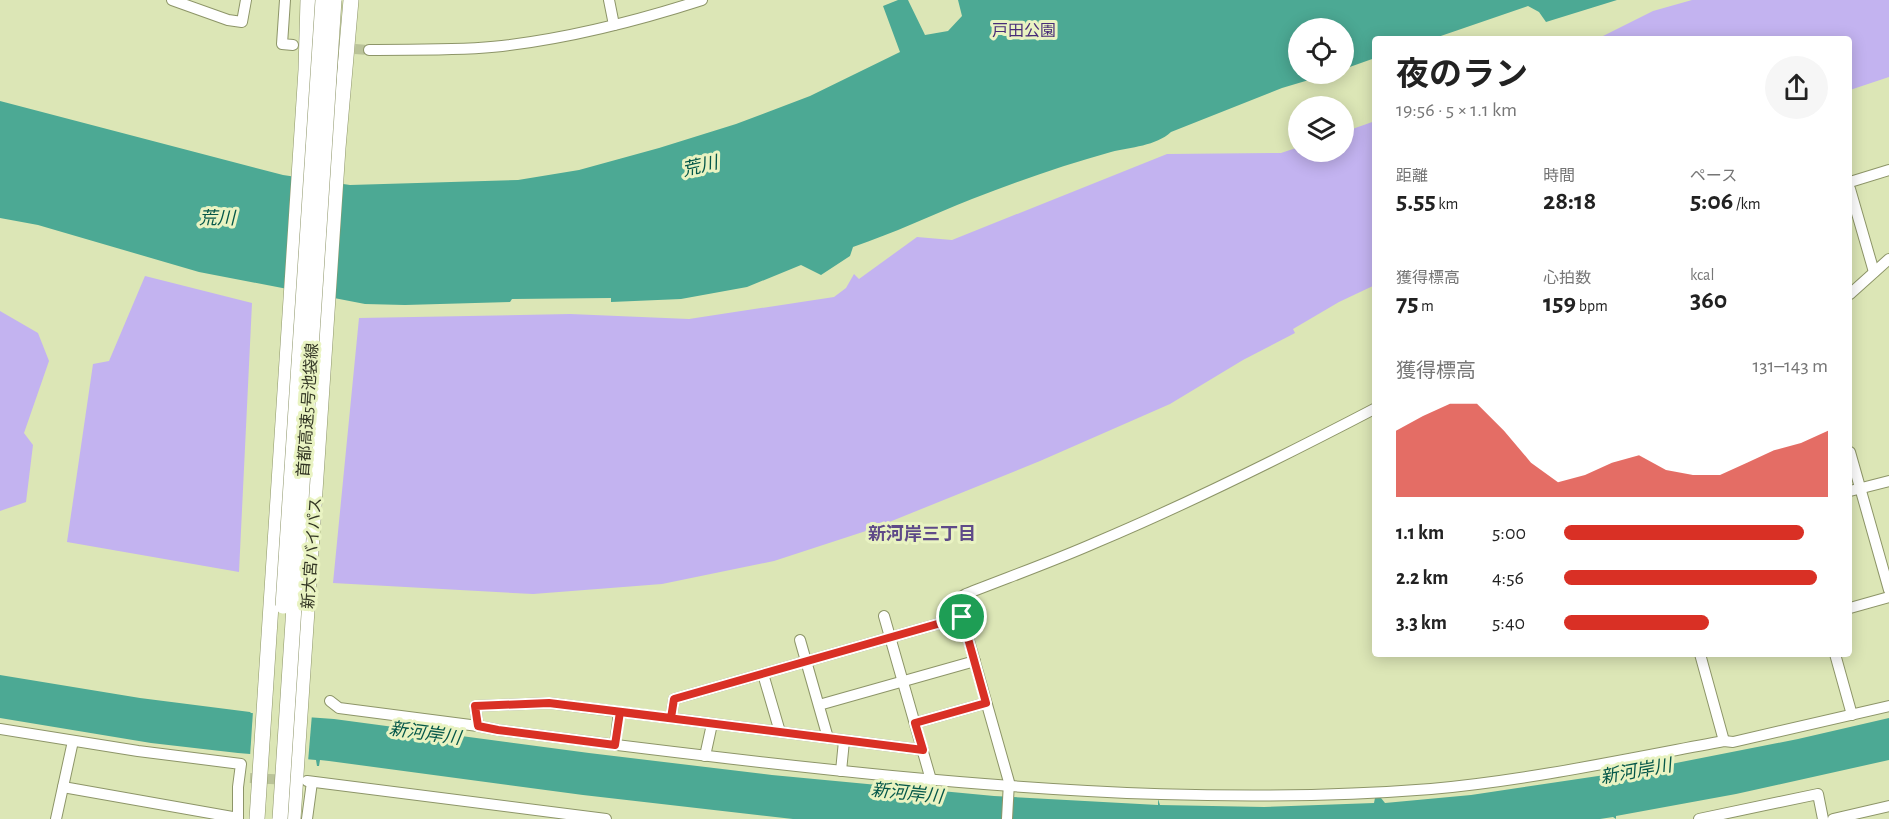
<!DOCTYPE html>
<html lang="ja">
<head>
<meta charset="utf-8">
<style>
	body { margin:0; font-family:"Alegreya Sans","Noto Sans JP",sans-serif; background:#f6f6f6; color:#222; height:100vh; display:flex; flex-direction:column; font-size:22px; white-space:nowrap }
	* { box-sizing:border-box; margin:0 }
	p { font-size:20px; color:#767676 }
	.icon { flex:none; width:33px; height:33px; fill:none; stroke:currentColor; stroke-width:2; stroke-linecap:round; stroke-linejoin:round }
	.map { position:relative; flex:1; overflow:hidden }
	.details { position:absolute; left:1372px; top:36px; width:480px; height:621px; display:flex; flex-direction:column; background:#fff; border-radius:6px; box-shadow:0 3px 15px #0003 }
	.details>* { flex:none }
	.buttons { position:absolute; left:1288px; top:18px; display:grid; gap:12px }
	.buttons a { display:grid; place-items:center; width:66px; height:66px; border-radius:50%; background:#fff; box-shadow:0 3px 15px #0003; font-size:30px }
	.pin { position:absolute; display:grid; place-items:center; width:51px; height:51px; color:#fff; margin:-26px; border:3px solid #fff; border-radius:50%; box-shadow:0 2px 6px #0007 }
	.round { display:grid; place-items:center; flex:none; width:63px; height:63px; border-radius:32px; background:#f6f6f6 }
	.head { display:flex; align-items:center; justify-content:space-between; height:102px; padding:0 24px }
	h1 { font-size:33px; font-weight:700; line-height:45px }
	.stats { display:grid; grid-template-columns:repeat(3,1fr); gap:9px; height:102px; padding:6px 24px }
	.stats div { display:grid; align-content:center }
	.stats b { font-size:26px; font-weight:700 }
	.stats small { font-size:16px; font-weight:400 }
	.stats p { font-size:16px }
	.chart { height:168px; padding:12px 24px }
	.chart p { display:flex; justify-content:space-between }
	.chart svg { width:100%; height:108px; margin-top:6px; fill:#d93025; opacity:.7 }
	ul { padding:0 24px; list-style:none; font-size:20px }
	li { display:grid; grid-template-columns:96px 72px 1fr; align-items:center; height:45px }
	li i { height:15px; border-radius:8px; background:#d93025 }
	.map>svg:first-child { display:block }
</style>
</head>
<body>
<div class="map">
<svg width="1889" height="819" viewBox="0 0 1889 819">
	<rect width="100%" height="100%" fill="#dce6b6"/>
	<g fill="#c3b3f0">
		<path d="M1692,0h197v77l-39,13v-51h-253l56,-28z"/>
		<path d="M1375,121v164l-36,17 -46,27 2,4 -52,27 -73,44 -130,57 -168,68 -98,32 -112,23 -129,10 -200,-11 26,-265 211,-4 119,5 145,-22 12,-9 8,-14 5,5 58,-42 35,3 215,-86 114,-1 18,-6v5h45v-20z"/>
		<path d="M145,276l107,27 -13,269 -172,-30 26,-178 16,-3z"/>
		<path d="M0,311l38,22 11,28 -25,72 9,12 -7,57 -26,9z"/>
	</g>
	<g fill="#4ca994">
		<path d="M898,0h10l17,35 23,-4 14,-15 -4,-16h659l-71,22 -7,-10 -11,-6 -96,33h-56l-1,19 -31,11v-41h-45v46h30l-47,14 -111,44c-15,14 -40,15 -60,20 -47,13 -93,29 -139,47 -40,16 -78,34 -119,48l-3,9 -29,19 -20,-10 -54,22 -66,12 -70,3v-4l-99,1 -2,3 -105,3 -40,-1 -166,-32 -161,-47 -38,-7v-117l283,74 67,10 168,-5 61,-10 80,-22 77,-24 74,-28 90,-44 -17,-46z"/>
		<path d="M0,675l140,23 110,14 1,1 83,6 255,34 183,22 222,21 164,9v-6l2,6 104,2 110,-4 1,-5h6l4,5 86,-8 181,-27 1,5 5,-2v-3l7,-2 3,3 4,-2 -1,-3 127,-25 91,-21v42l-153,34 -120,22v3l-3,-2 -13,2h-807l-210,-24 -254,-34 -9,-1 -1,6h-2l-1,-6 -78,-7 -87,-10 -151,-25z"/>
	</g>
	<path fill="#dce6b6" d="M253,711l59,3 -4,48 -58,-5z"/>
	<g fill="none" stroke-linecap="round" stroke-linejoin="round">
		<g stroke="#bac399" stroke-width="10" stroke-dasharray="10 5" stroke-linecap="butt">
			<path d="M340,48l29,2"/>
			<path d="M250,778l39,2"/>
		</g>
		<g stroke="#8d9568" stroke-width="12">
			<g id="minor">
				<path d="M172,0l56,20 14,2 4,-22"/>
				<path d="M285,0l-3,44 11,1"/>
				<path d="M609,0l5,25"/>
				<path d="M369,50c43,-1 91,1 133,-4 68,-8 135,-25 200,-46"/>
				<path d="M1850,182l39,-12"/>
				<path d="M1850,189l24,83"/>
				<path d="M1850,294l39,-35"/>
				<path d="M1850,452l39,138"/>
				<path d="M1850,491l39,-10"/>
				<path d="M1850,608l39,-11"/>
				<path d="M884,616l47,164"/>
				<path d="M800,640l28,98"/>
				<path d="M1700,654l24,87"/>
				<path d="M1835,654l17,61"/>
				<path d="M763,674l17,58"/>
				<path d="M330,701l9,7 139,18 20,4c131,17 262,33 394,46 179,17 359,27 539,13 99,-9 196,-30 293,-48l9,1 156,-36"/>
				<path d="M819,705l156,-44"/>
				<path d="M671,718l3,-19 288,-82"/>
				<path d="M915,723l71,-20"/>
				<path d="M478,726l-3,-20 74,-3 374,47"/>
				<path d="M0,729l138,22 103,13 -3,23v32"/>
				<path d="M615,745l4,-33"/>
				<path d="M705,756l7,-32"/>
				<path d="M841,771l3,-30"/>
				<path d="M307,781l299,38"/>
				<path d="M63,787l175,31"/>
				<path d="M56,819l17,-78"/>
				<path d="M307,819l5,-37"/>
				<path d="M1007,819l2,-37 -50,-176 2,-9 5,-3c43,-17 88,-33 131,-52 95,-40 187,-86 279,-134"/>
				<path d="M1699,819l119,-25 5,25"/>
				<path d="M1833,819l56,-13"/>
			</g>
		</g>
		<g stroke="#8d9568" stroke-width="16">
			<g id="highway">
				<path d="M257,819l49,-749 2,-70"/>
				<path d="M293,819l45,-671 13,-148"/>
			</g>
		</g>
		<use href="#minor" stroke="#fff" stroke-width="10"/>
		<use href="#highway" stroke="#fff" stroke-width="15"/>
		<g stroke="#8d9568" stroke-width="16" stroke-linecap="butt">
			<g id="highway-bridge">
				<path d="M283,606l40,-606"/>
				<path d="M280,819l54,-819"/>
			</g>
		</g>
		<use href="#highway-bridge" stroke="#fff" stroke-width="15"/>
	</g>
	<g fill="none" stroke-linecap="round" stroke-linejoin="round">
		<g stroke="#fff" stroke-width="12">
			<path id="route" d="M962,617l-288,82 -3,19 -122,-15 -74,3 3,20 20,4 117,15 5,-33 303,38 -8,-27 71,-20 -24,-86"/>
		</g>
		<use href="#route" stroke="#d93025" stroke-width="8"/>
	</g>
	<g text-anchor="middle" stroke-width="6" stroke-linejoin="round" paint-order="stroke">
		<g font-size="16" fill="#472c78" stroke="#e9f3c2">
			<text x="1024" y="36">戸田公園</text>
		</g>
		<g font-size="16" fill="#323523" stroke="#e9f3c2">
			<text transform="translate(307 410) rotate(-86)" y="6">首都高速5号池袋線</text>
			<text transform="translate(311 553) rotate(-86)" y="6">新大宮バイパス</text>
		</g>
		<g font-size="18" font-style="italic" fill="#055749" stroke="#e9f3c2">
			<text transform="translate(700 166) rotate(-13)" y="6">荒川</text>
			<text x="217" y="224">荒川</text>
			<text transform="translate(425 733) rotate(8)" y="6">新河岸川</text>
			<text transform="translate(1636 771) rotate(-10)" y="6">新河岸川</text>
			<text transform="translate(907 793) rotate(6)" y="6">新河岸川</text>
		</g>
		<g font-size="18" font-weight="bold" fill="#5e4a88" stroke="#e9f3c2">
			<text x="922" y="540">新河岸三丁目</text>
		</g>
	</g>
</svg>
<div class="buttons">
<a><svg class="icon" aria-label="locate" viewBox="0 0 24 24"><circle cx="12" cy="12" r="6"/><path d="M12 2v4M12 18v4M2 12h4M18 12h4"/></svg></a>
<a><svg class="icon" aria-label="layers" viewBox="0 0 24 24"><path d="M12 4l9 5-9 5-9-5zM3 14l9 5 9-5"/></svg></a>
</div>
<div class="pin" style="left:962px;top:617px;background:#1e9e55"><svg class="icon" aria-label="arrive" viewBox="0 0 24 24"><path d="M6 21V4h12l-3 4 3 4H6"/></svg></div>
<section class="details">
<div class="head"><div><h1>夜のラン</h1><p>19:56 · 5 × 1.1 km</p></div><a class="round"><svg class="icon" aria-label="share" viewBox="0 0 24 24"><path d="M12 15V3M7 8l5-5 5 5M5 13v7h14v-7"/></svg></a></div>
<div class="stats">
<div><p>距離</p><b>5.55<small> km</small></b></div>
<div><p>時間</p><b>28:18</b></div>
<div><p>ペース</p><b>5:06<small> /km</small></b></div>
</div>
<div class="stats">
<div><p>獲得標高</p><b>75<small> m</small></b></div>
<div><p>心拍数</p><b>159<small> bpm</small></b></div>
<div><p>kcal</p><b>360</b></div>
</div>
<div class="chart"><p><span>獲得標高</span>131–143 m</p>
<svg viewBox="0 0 160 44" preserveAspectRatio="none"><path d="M0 44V17L10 11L20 6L30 6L40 17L50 30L60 38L70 35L80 30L90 27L100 33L110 35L120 35L130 30L140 25L150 22L160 17V44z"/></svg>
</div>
<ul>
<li><b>1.1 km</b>5:00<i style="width:91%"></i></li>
<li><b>2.2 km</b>4:56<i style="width:96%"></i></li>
<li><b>3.3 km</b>5:40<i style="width:55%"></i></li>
</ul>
</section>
</div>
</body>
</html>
